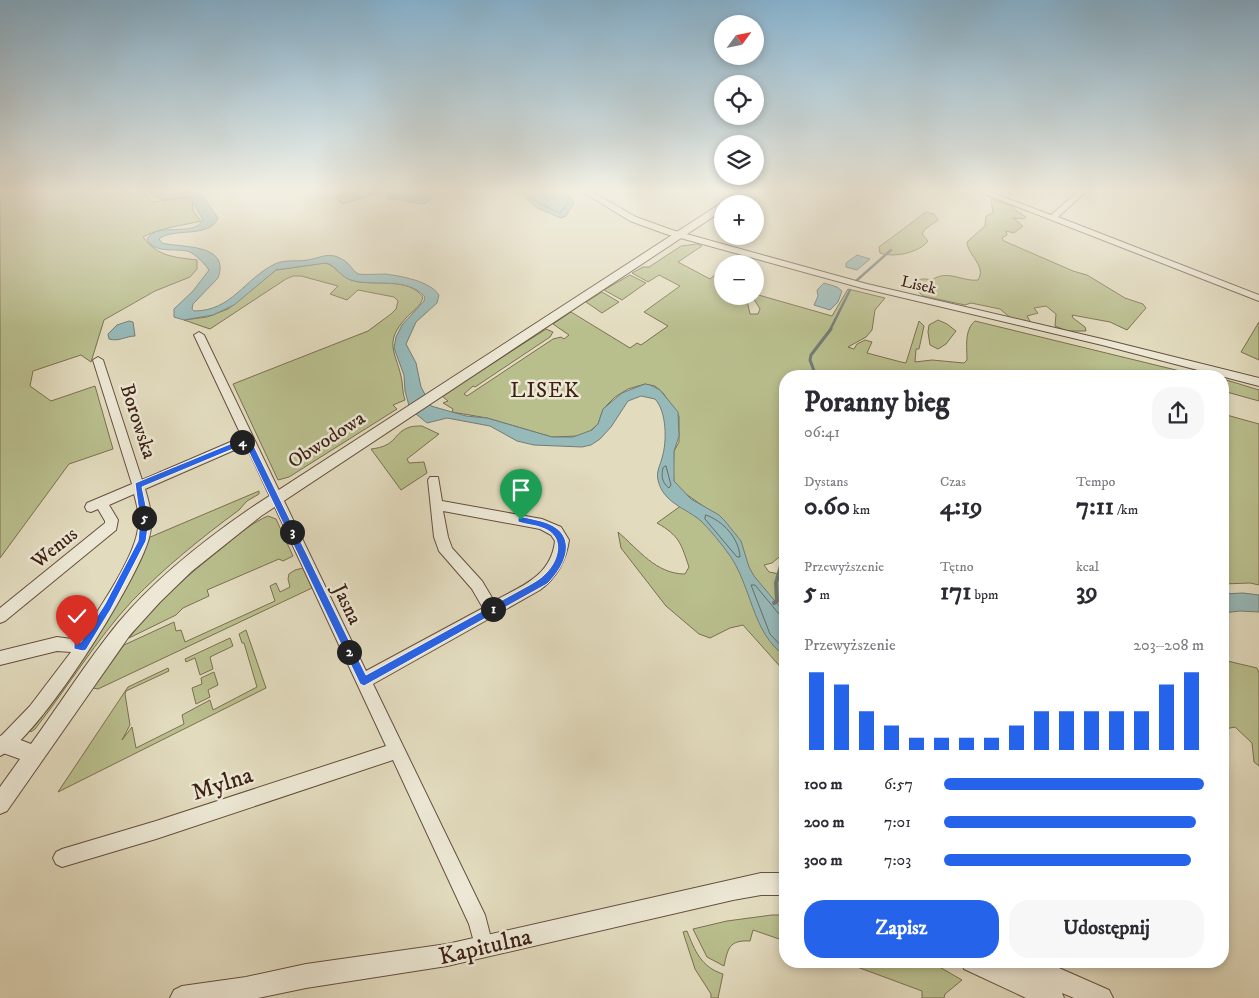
<!DOCTYPE html>
<html lang="pl">
<head>
<meta charset="utf-8">
<style>
	body { margin:0; font-family:"IM FELL DW Pica",serif; background:#f7f7f7; color:#2b2b33; height:100vh; display:flex; flex-direction:column; font-size:19px; white-space:nowrap }
	* { box-sizing:border-box; margin:0 }
	p { font-size:16px; color:#7c7c81 }
	.icon { flex:none; width:28px; height:28px; fill:none; stroke:currentColor; stroke-width:2; stroke-linecap:round; stroke-linejoin:round }
	.map { position:relative; flex:1; overflow:hidden }
	.side { position:absolute; left:779px; top:370px; width:450px; height:598px; display:flex; flex-direction:column; background:#fff; border-radius:20px; box-shadow:0 2px 8px #0003 }
	.side>* { flex:none }
	.needle { width:32px; rotate:57deg }
	.controls { position:absolute; left:714px; top:15px; display:grid; gap:10px }
	.controls a { display:grid; place-items:center; width:50px; height:50px; border-radius:50%; background:#fff; box-shadow:0 2px 8px #0003; font-size:25px }
	.pin { position:absolute; display:grid; place-items:center; width:42px; height:42px; color:#fff; margin:-51px -21px; border-radius:50% 50% 50% 0; rotate:-45deg; box-shadow:0 0 5px #0007 }
	.pin .icon { rotate:45deg }
	.km { position:absolute; width:25px; height:25px; margin:-12px; border-radius:50%; background:#222; color:#fff; font-size:14px; line-height:25px; text-align:center }
	.round { display:grid; place-items:center; flex:none; width:52px; height:52px; border-radius:20px; background:#f7f7f7 }
	.overview { display:flex; align-items:center; justify-content:space-between; height:85px; padding:0 25px }
	h1 { font-size:28px; font-weight:700; line-height:38px }
	.metrics { display:grid; grid-template-columns:repeat(3,1fr); gap:8px; height:85px; padding:5px 25px }
	.metrics div { display:grid; align-content:center }
	.metrics b { font-size:25px; font-weight:700 }
	.metrics small { font-size:14px; font-weight:400 }
	.metrics p { font-size:14px }
	.chart { height:140px; padding:10px 25px }
	.chart p { display:flex; justify-content:space-between }
	.chart svg { width:100%; height:90px; margin-top:5px; stroke:#2563eb; stroke-width:6 }
	.cta { display:flex; gap:10px; margin-top:auto; padding:10px 25px }
	.cta a { flex:1; height:58px; border-radius:20px; background:#2563eb; color:#fff; font-size:20px; font-weight:700; line-height:58px; text-align:center }
	.cta a+a { background:#f7f7f7; color:#2b2b33 }
	ul { padding:0 25px; list-style:none; font-size:16px }
	li { display:grid; grid-template-columns:80px 60px 1fr; align-items:center; height:38px }
	li i { height:12px; border-radius:6px; background:#2563eb }
	.map>svg:first-child { display:block }
</style>
</head>
<body>
<div class="map">
<svg width="1259" height="998" viewBox="0 0 1259 998">
	<rect width="100%" height="100%" fill="#e2dbbe"/>
	<filter id="stains"><feTurbulence type="fractalNoise" baseFrequency=".004" numOctaves="4"/><feColorMatrix values="0 0 0 0 .2 0 0 0 0 .09 0 0 0 0 .02 0 0 0 .5 -.17"/></filter>
	<radialGradient id="worn" r=".72"><stop offset=".6" stop-color="#630" stop-opacity="0"/><stop offset="1" stop-color="#630" stop-opacity=".3"/></radialGradient>
	<g fill="#b9be8d" stroke="#7c6f50">
		<path d="M0,189h146l-3,3 9,10 40,-5 1,14 8,10c-20,5 -39,6 -58,16 15,20 31,20 54,23v9l-7,8 -35,14 -51,29 -13,42 -10,-7 -48,16 -3,15 21,15 44,-15 18,63 -44,15 -69,94z"/>
		<path d="M362,189h11l5,4 -36,11 -6,-7z"/>
		<path d="M991,199l20,6 4,5 11,7 -3,2 -10,-1 10,8 -9,7 -8,-2 1,4 -5,3 2,3 69,30 14,4 38,23 18,6 3,4 -19,22 -17,-8 -38,-7 1,3 12,9 1,4h-19l-12,-5 1,-12 -10,-8 -12,2 4,5 -11,3 4,7 -19,-4 -12,-10 -29,-6 -6,2 -42,-9 -10,-9c5,-9 9,-9 19,-7 15,-11 31,2 46,0 9,-14 -10,-24 -11,-38l18,-16 1,-10 7,-3z"/>
		<path d="M926,212l8,2 4,6 -13,9 -3,5 6,7c-9,12 -35,17 -48,12l-1,-6z"/>
		<path d="M697,244l5,2 -24,16 32,17 12,-10v27h24l4,18h8l2,-5 -8,-13h3v-2l77,22 16,-27 37,9 -10,12 -3,20 -6,7 -18,10 6,2 3,-5 8,-4 7,2 -5,11 34,9 5,1 13,-42 5,5 -5,23h-3l-1,13 17,-2 32,3 3,-3c0,-12 -3,-30 8,-39l205,50 1,5h-396v176l-13,11 -8,2 5,7 16,3v97l-42,-47 -13,3 -20,10 -11,-4 -33,-28 -45,-58 -3,-16c21,18 38,42 67,42l4,-7c-8,-23 -9,-31 -32,-44l25,-18 24,3 -23,-16 -9,-11 -1,-11 1,-19 5,-9v-26l-16,-23 -8,-7 -10,-2 -17,5 -13,8 -12,12 -5,15 -9,8 -12,4 -25,1 -65,-19 -35,-6 1,-3 -10,-6 5,-2 -6,-5 104,-67 7,3 -3,5 -75,50 -2,-1 -9,8 3,2 86,-57 8,-2 3,2 5,-4 -16,-11 18,-12 59,36 7,-5 4,2 27,-19 -24,-14 36,-26 -21,-11 -11,7 -16,-9 11,-6h6l32,-21z"/>
		<path d="M325,263c11,2 15,15 30,18 21,5 53,-4 68,16 -2,10 -11,14 -17,21 -22,24 -11,33 -5,58 2,8 1,16 4,24l-12,5 4,4 -108,68 -11,3 -45,-96 135,-53 23,-17 5,-5 2,-8 -4,-4 -36,-7 -11,10 -17,-6 8,-8 -37,-10h-8l-7,3 -76,50 -26,-9 23,-3 21,-8 48,-39z"/>
		<path d="M630,275l16,8 -24,17 -18,-10z"/>
		<path d="M602,292l17,10 -17,11 -16,-11z"/>
		<path d="M938,320l9,4 9,7 -10,13 -8,5 -8,-4 -2,-13 1,-7z"/>
		<path d="M1259,322v38l-18,-8z"/>
		<path d="M1223,379l36,11v11l-36,-10z"/>
		<path d="M1223,414l36,10v161l-9,-2 -27,1z"/>
		<path d="M422,426l17,8 -32,25 2,4 15,-1 3,11 -26,17 -30,-41c27,-3 21,-16 39,-22 3,-1 8,-1 12,-1z"/>
		<path d="M259,491v3l-12,7 -8,9c-38,28 -74,57 -107,91 -36,39 -64,86 -97,128l-4,3 -2,-2 38,-47 26,-40 55,-105z"/>
		<path d="M268,516l8,3 17,37 -10,5 -4,-2 -72,31 2,6 -26,12 -7,7 -47,23c27,-37 62,-65 98,-94 12,-10 26,-22 41,-28z"/>
		<path d="M303,568l9,20 -214,101 -5,-1 31,-43 50,-23 2,9 5,-1 4,12 90,-41 -5,-15 6,-3 4,9 10,-5 -2,-8 1,-5 6,-4z"/>
		<path d="M246,630l20,58 -208,104 70,-105 40,-19 1,3 -43,20 -1,3 5,31 -8,15 10,-13 4,21 48,-24 -2,-9 28,-15 3,10 44,-23 -13,-44h-2l-3,-9z"/>
		<path d="M230,638l3,8 -23,11 3,12 -13,6 -5,-17 -9,4 -1,-3z"/>
		<path d="M1223,660l34,8 2,5v93l-5,-4 -2,-19 -17,-16 -10,2 -2,3z"/>
		<path d="M214,672l4,13 -10,5 2,7 -14,7 -4,-16 10,-4 -1,-6z"/>
		<path d="M772,915h13v26l-32,-11 -3,11c-21,-1 -22,7 -26,25l-17,-9 -14,-28 34,-8z"/>
		<path d="M687,931c8,20 14,36 36,43l-5,24h-7v-4l-16,-25 -12,-37z"/>
		<path d="M841,961h88l33,19 -17,14 -1,4h-22v-7z"/>
	</g>
	<g fill="#96b9b9" stroke="#737c77">
		<path d="M147,189h13l9,5 27,-3 7,6 15,21c-9,21 -45,9 -59,21l3,4c19,5 69,0 56,35l-25,26 -1,5 2,2c38,0 50,-32 81,-47 11,-5 22,-2 33,-4 15,-3 22,-9 37,1 5,3 7,9 13,13 8,1 18,0 27,0 16,2 45,7 54,21l-2,8 -21,19 -10,22 10,19 5,24 10,19 35,10 21,2 65,19h21l19,-7 6,-6 5,-15 19,-16 23,-9 5,1 10,5 18,22 1,24 -5,15v30l17,18 28,16 6,6 16,20 8,26 5,9 31,37v43c-34,-24 -33,-71 -57,-103 -8,-11 -17,-22 -27,-32 -15,-13 -38,-18 -43,-41 -2,-8 2,-14 4,-22 5,-16 5,-46 -7,-59l-14,-3 -13,5 -17,26 -11,12 -9,6 -9,2 -48,-2 -17,-4 -27,-15 -43,-8 -20,5 -17,-14 -5,-18 -1,-16 -10,-27 2,-11 6,-12 22,-24 1,-4c-17,-20 -49,-11 -71,-16 -14,-3 -18,-16 -28,-18l-50,7 -42,35 -21,10 -29,5 -10,-3v-8l19,-18 16,-21c-4,-6 -11,-13 -17,-17 -11,-7 -38,3 -45,-14 11,-18 46,-1 56,-19l-13,-23c-15,0 -33,9 -43,-8z"/>
		<path d="M392,189l42,3 -6,10 -5,2 -37,-6z"/>
		<path d="M500,189h61l10,8 3,6 -8,13 -5,2 -24,-10 -16,-14z"/>
		<path d="M857,255l13,4 -13,11 -11,-3v-4z"/>
		<path d="M824,283l13,4 5,4 -4,11 -8,8 -16,-5 4,-9 -1,-6z"/>
		<path d="M129,321l4,1 2,14c-9,0 -16,6 -26,3l-1,-5 9,-9z"/>
		<path d="M1243,593l16,2v17l-19,-1 -17,2v-19z"/>
	</g>
	<g fill="none" stroke-linecap="round" stroke-linejoin="round">
		<g stroke="#6a6c66" stroke-width="1">
			<path d="M519,189l21,15 20,9 8,-11 -10,-13"/>
			<path d="M666,466l5,19 -2,3c-7,-5 -8,-12 -6,-20z"/>
			<path d="M706,515c17,6 33,23 34,42h-3l-32,-38z"/>
			<path d="M785,615l-6,-1 -24,-29h-4l19,49 15,16"/>
		</g>
		<g stroke="#737c77" stroke-width="2.5">
			<path d="M856,281l35,-31"/>
			<path d="M830,330l20,-40"/>
		</g>
		<path stroke="#737c77" stroke-width="3" d="M816,376l-6,-16 1,-5 20,-26"/>
		<path stroke="#737c77" stroke-width="4" d="M774,603l3,-2 -1,-18 9,-31"/>
		<g stroke="#674f3e" stroke-width="2">
			<g id="minor">
				<path d="M578,189h9l49,28 36,13 195,54 235,55 157,39v8l-157,-41 -240,-57 -196,-54 -36,-13z"/>
				<path d="M972,189h10l69,26 30,-26h8l-31,28 201,78v6z"/>
				<path d="M199,332l5,3 162,336 117,-63 -11,-19 -33,-38 -5,-14 -6,-57 2,-3h8l4,24 100,18 19,8 8,13c-3,21 -12,37 -29,50l-167,94 112,231 8,31 -2,7 -7,2 -7,-2 -8,-29 -76,-164 -237,79 -94,28 -6,-3 -3,-6 3,-6 6,-3 94,-28 230,-75 -140,-301 -101,44c5,16 9,32 4,49 -11,42 -111,202 -149,218v-19l30,-31 41,-54 -14,-1 -57,14v-14l57,-14 22,3c17,-27 56,-82 59,-112 2,-12 -1,-23 -4,-34l-25,11 9,15 -2,10 -111,91 -5,2v-15l105,-85v-2l-7,-12 -7,3 -4,-1 -2,-4 2,-4 45,-19 -39,-124 5,-3 5,3 39,120 100,-43 -48,-102zM443,511l97,18 11,6 4,6c-4,35 -33,45 -61,60l-12,-20 -30,-33 -4,-11z"/>
			</g>
		</g>
		<g stroke="#674f3e" stroke-width="2">
			<g id="tertiary">
				<path d="M743,189h11l-21,15h-11v7l-461,305 -69,55 -32,31 -30,33 -123,176 -7,3v-27l20,-28 -20,-7v-16l5,-2 26,10c29,-40 56,-83 87,-121 38,-45 85,-82 133,-115z"/>
				<path d="M761,873h24v22h-24l-28,5 -286,66 -141,22 -48,10h-88l4,-8 8,-4 64,-9 60,-13 141,-20z"/>
				<path d="M961,961h37l8,4 -1,-4h38l66,29 4,8h-39l-12,-5 2,5h-38l-62,-29z"/>
			</g>
		</g>
		<use href="#minor" fill="#ece8d5" fill-rule="evenodd"/>
		<use href="#tertiary" fill="#ece8d5" fill-rule="evenodd"/>
	</g>
	<linearGradient id="sky" x2="0" y2="1"><stop stop-color="#87b6d5"/><stop offset="0.58" stop-color="#f2efe2"/><stop offset="1" stop-color="#f2efe2" stop-opacity="0"/></linearGradient>
	<rect width="1259" height="328" fill="url(#sky)"/>
	<path fill="#2563eb" stroke="#fff" d="M247,437l4,3 115,235 158,-87c9,-5 17,-9 23,-16 12,-13 17,-35 -2,-43 -8,-4 -18,-4 -27,-7v-4c6,-2 13,1 19,2 41,9 34,40 10,64l-183,102 -4,-2 -115,-240 -103,43 7,33 -3,21 -35,68 -25,41 -3,1 -9,-2v-7h7l24,-38 33,-63 2,-21 -5,-37z"/>
	<g text-anchor="middle" stroke-width="5" stroke-linejoin="round" paint-order="stroke">
		<g font-size="16" fill="#3e2014" stroke="#ece8d5">
			<text transform="translate(919 284) rotate(13)" y="6">Lisek</text>
		</g>
		<g font-size="20" fill="#3e2014" stroke="#ece8d5">
			<text transform="translate(139 421) rotate(72)" y="7">Borowska</text>
			<text transform="translate(326 439) rotate(-33)" y="7">Obwodowa</text>
			<text transform="translate(54 547) rotate(-39)" y="7">Wenus</text>
			<text transform="translate(348 604) rotate(64)" y="7">Jasna</text>
		</g>
		<g font-size="21" letter-spacing="1" fill="#3e2014" stroke="#ece8d5">
			<text x="545" y="397">LISEK</text>
		</g>
		<g font-size="24" fill="#3e2014" stroke="#ece8d5">
			<text transform="translate(222 783) rotate(-18)" y="8">Mylna</text>
			<text transform="translate(485 946) rotate(-13)" y="8">Kapitulna</text>
		</g>
	</g>
	<rect width="100%" height="100%" filter="url(#stains)"/>
	<rect width="100%" height="100%" fill="url(#worn)"/>
</svg>
<div class="controls">
<a><svg class="needle" viewBox="-14 -14 28 28"><path d="M0-13l5 13h-10z" fill="#e53935"/><path d="M0 13l5-13h-10z" fill="#7c7c81"/></svg></a>
<a><svg class="icon" aria-label="locate" viewBox="0 0 24 24"><circle cx="12" cy="12" r="6"/><path d="M12 2v4M12 18v4M2 12h4M18 12h4"/></svg></a>
<a><svg class="icon" aria-label="layers" viewBox="0 0 24 24"><path d="M12 4l9 5-9 5-9-5zM3 14l9 5 9-5"/></svg></a>
<a>+</a>
<a>−</a>
</div>
<div class="pin" style="left:521px;top:520px;background:#1e9e55"><svg class="icon" aria-label="arrive" viewBox="0 0 24 24"><path d="M6 21V4h12l-3 4 3 4H6"/></svg></div>
<div class="pin" style="left:77px;top:646px;background:#d93025"><svg class="icon" aria-label="check" viewBox="0 0 24 24"><path d="M5 12l5 5 9-10"/></svg></div>
<b class="km" style="left:493px;top:609px">1</b>
<b class="km" style="left:349px;top:652px">2</b>
<b class="km" style="left:292px;top:532px">3</b>
<b class="km" style="left:242px;top:442px">4</b>
<b class="km" style="left:144px;top:518px">5</b>
<section class="side">
<div class="overview"><div><h1>Poranny bieg</h1><p>06:41</p></div><a class="round"><svg class="icon" aria-label="share" viewBox="0 0 24 24"><path d="M12 15V3M7 8l5-5 5 5M5 13v7h14v-7"/></svg></a></div>
<div class="metrics">
<div><p>Dystans</p><b>0.60<small> km</small></b></div>
<div><p>Czas</p><b>4:19</b></div>
<div><p>Tempo</p><b>7:11<small> /km</small></b></div>
</div>
<div class="metrics">
<div><p>Przewyższenie</p><b>5<small> m</small></b></div>
<div><p>Tętno</p><b>171<small> bpm</small></b></div>
<div><p>kcal</p><b>39</b></div>
</div>
<div class="chart"><p><span>Przewyższenie</span>203–208 m</p>
<svg viewBox="0 0 160 44" preserveAspectRatio="none"><path d="M5 44V6M15 44V12M25 44V25M35 44V32M45 44V38M55 44V38M65 44V38M75 44V38M85 44V32M95 44V25M105 44V25M115 44V25M125 44V25M135 44V25M145 44V12M155 44V6"/></svg>
</div>
<ul>
<li><b>100 m</b>6:57<i style="width:100%"></i></li>
<li><b>200 m</b>7:01<i style="width:97%"></i></li>
<li><b>300 m</b>7:03<i style="width:95%"></i></li>
</ul>
<div class="cta"><a>Zapisz</a><a>Udostępnij</a></div>
</section>
</div>
</body>
</html>
